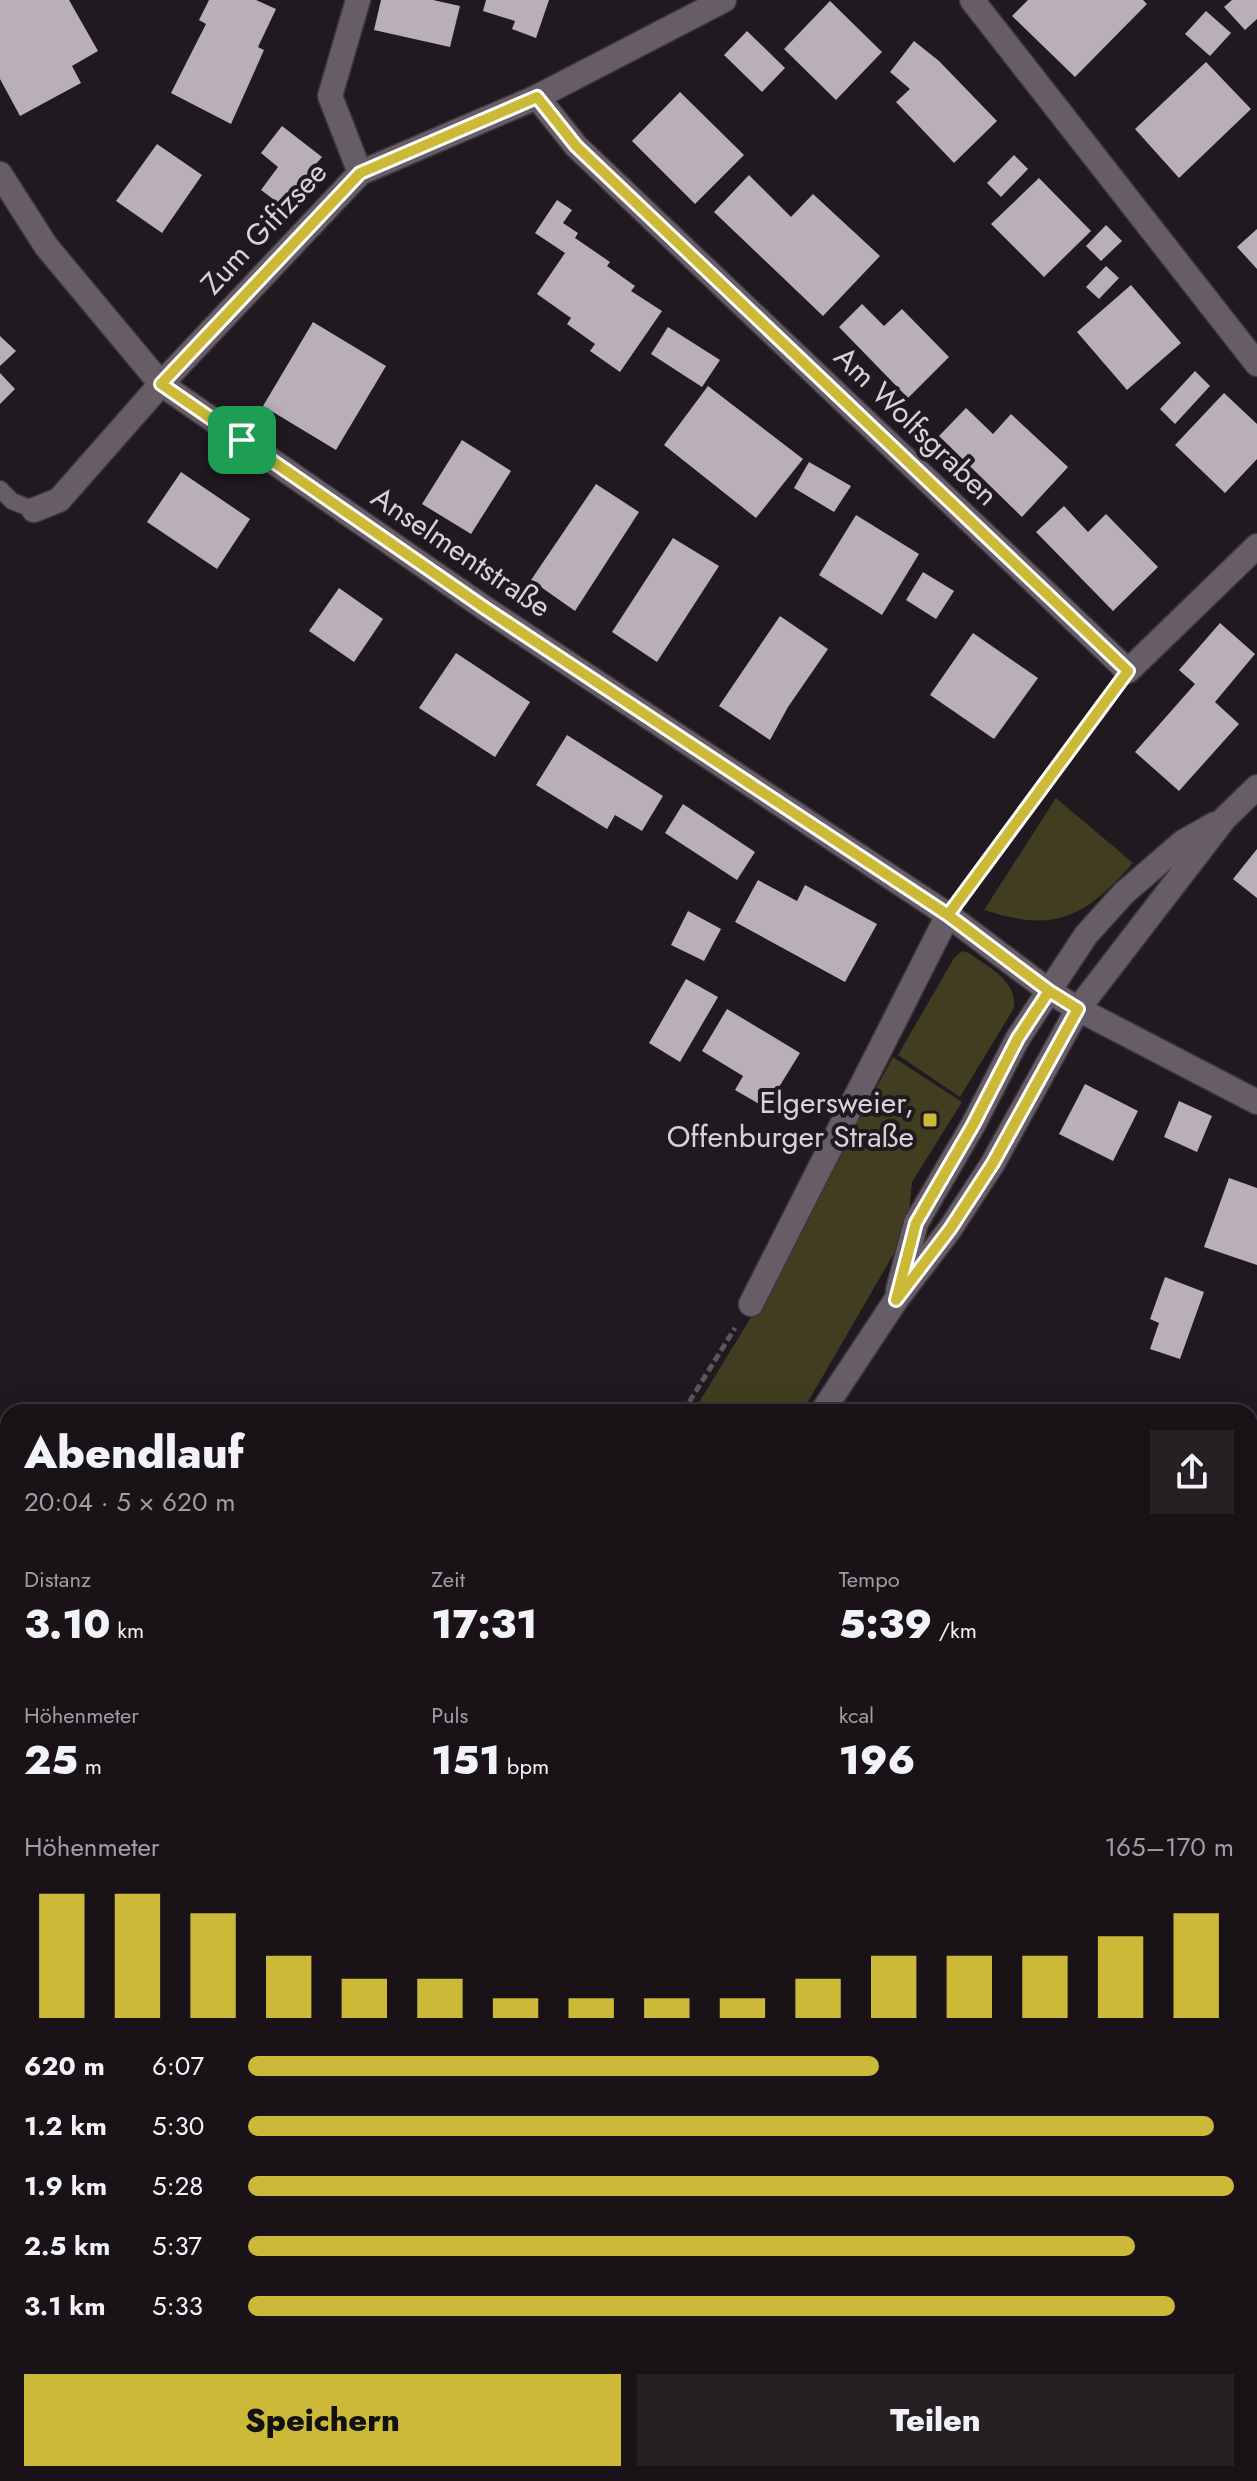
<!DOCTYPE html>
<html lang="de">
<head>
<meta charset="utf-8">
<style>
	body { margin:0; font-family:Jost,sans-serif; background:#262025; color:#f1f3f6; height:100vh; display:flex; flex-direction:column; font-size:30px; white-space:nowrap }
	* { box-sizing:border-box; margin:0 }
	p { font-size:26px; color:#9f9ea2 }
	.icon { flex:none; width:44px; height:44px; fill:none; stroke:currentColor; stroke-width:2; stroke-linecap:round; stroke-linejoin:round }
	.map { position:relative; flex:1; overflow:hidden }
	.sheet { position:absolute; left:0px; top:1404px; width:1258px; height:1078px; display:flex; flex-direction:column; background:#191318; border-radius:24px 24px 0 0; box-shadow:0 8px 32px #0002,0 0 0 2px #373237 }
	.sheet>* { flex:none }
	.pin { position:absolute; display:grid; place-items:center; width:68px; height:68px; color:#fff; margin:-34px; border-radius:16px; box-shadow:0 4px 12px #0006 }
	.round { display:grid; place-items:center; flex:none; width:84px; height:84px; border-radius:0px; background:#262025 }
	.headline { display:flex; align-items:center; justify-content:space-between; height:136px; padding:0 24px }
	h1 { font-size:44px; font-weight:800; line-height:60px }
	.stats { display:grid; grid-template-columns:repeat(3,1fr); gap:12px; height:136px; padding:8px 24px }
	.stats div { display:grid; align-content:center }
	.stats b { font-size:40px; font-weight:800 }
	.stats small { font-size:22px; font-weight:400 }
	.stats p { font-size:22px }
	.chart { height:224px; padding:16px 24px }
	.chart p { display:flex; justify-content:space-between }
	.chart svg { width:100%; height:144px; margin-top:8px; stroke:#cdb938; stroke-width:6 }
	.action { display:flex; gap:16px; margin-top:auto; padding:16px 24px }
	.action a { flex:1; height:92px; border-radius:0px; background:#cdb938; color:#111; font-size:32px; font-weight:800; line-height:92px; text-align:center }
	.action a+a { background:#262025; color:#f1f3f6 }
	ul { padding:0 24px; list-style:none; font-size:26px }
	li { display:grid; grid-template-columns:128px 96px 1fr; align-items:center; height:60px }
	li i { height:20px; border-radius:10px; background:#cdb938 }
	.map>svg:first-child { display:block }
</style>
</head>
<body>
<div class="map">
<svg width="1257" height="2481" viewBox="0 0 1257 2481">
	<rect width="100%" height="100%" fill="#211920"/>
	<g fill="#413d20">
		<path d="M1056,798l77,65c-49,55 -77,70 -149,47z"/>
		<path d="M962,951l7,2c20,15 48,27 45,55l-54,89 -62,-42 56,-97z"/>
		<path d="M893,1057l69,45 -50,80 -5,49 -105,181h-109l68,-111z"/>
		<path d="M1250,1453l7,2v228l-7,-2z"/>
	</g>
	<g fill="#b9afb9">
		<path d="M0,0h69l29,51 -26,15 9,17 -61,33 -20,-37z"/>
		<path d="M209,0h47l20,9 -18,38 6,3 -33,74 -60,-31 35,-69 -7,-4z"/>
		<path d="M381,0h52l27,6 -10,41 -76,-17z"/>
		<path d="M486,0h63l-13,38 -24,-9 3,-8 -32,-10z"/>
		<path d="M1028,0h115l4,4 -72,73 -63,-61z"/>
		<path d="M1232,0h25v19l-12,11 -21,-23z"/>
		<path d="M830,1l52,51 -46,48 -52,-51z"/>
		<path d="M1206,11l25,22 -21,23 -25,-22z"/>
		<path d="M747,31l38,37 -23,24 -38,-37z"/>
		<path d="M914,41l25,20 58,60 -43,42 -58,-61 14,-13 -20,-17z"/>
		<path d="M1206,62l45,47 -72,69 -44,-49z"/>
		<path d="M680,92l64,63 -49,49 -63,-63z"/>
		<path d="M282,126l40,31 -6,7 12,9 -16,21 -10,-8 -17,22 -24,-18 17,-23 -17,-14z"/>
		<path d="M157,144l45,31 -40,58 -46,-32z"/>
		<path d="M1014,155l14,14 -27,28 -14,-14z"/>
		<path d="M749,175l42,42 22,-23 67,62 -57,60 -109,-104z"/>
		<path d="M1039,178l52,53 -47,46 -53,-53z"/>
		<path d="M557,200l15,10 -9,13 15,10 -3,5 35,24 -3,4 28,20 -4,5 31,20 -42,61 -30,-21 5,-7 -28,-20 4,-6 -34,-24 28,-41 -30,-20z"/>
		<path d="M1106,225l16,16 -21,20 -15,-15z"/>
		<path d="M1257,229v40l-20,-22z"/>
		<path d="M1106,266l13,12 -20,21 -13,-12z"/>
		<path d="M1131,285l50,58 -54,47 -50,-58z"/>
		<path d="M862,304l22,22 18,-17 47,48 -41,41 -69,-71z"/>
		<path d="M313,322l73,44 -50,84 -73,-44z"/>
		<path d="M668,327l52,33 -18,27 -51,-33z"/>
		<path d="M0,336l16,15 -16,15z"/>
		<path d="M1195,371l15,15 -35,38 -15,-15z"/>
		<path d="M0,373l15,16 -15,15z"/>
		<path d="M708,386l95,73 -47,59 -92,-73z"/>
		<path d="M1224,393l33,31v35l-32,34 -50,-48z"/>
		<path d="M966,408l27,26 18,-20 57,53 -46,50 -83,-81z"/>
		<path d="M462,440l49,31 -40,63 -49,-30z"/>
		<path d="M809,462l42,24 -17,26 -40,-24z"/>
		<path d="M181,472l69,47 -33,50 -70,-47z"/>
		<path d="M596,484l43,28 -64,99 -44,-31z"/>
		<path d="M1064,506l24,26 18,-18 52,53 -45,44 -77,-79z"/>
		<path d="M856,515l63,39 -37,61 -63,-40z"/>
		<path d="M673,538l46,28 -62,96 -45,-30z"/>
		<path d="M923,572l31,19 -18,28 -30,-19z"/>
		<path d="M339,588l44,31 -29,43 -45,-31z"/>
		<path d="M780,616l48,33 -40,58 -18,33 -51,-34z"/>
		<path d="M1220,623l35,31 -40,48 24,22 -60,67 -44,-39 60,-68 -16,-14z"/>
		<path d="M973,633l65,45 -44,61 -64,-44z"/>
		<path d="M456,653l74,49 -35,55 -76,-49z"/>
		<path d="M567,735l96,61 -21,35 -27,-16 -8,14 -71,-44z"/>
		<path d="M683,804l72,48 -18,28 -72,-47z"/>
		<path d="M1257,849v49l-24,-19z"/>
		<path d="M758,880l39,21 8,-16 72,39 -32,58 -110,-60z"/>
		<path d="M688,911l33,18 -17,32 -33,-16z"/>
		<path d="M686,979l32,18 -38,65 -31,-19z"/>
		<path d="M727,1009l73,44 -34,55 -31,-18 8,-14 -41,-25z"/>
		<path d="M1085,1084l53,27 -25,50 -54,-27z"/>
		<path d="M1179,1101l33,15 -15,36 -33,-15z"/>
		<path d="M1229,1178l28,10v77l-53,-18z"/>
		<path d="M1165,1277l39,15 -24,67 -30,-10 9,-26 -9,-4z"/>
	</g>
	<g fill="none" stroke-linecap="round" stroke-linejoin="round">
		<g stroke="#3b363b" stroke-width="19">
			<path id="lane" d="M0,489l12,12 22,9"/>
		</g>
		<g stroke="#3b363b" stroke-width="27">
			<g id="street">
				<path d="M358,0l-28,96 30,77"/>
				<path d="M972,0l285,364"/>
				<path d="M537,97l39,49 552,525 129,-125"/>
				<path d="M0,174l46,72 115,138 325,225 462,306 101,76 29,18 179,93"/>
				<path d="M34,510l25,-10 102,-116 199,-211 177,-76 187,-97"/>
				<path d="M751,1304l197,-389"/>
			</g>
		</g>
		<g stroke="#3b363b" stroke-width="27">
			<g id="secondary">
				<path d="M898,1290l18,-67 57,-98 45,-87 68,-103 38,-42 59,-51 32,-18"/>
				<path d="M822,1412l74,-112 54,-71 43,-66 85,-154 147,-191 32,-31"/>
				<path d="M100,2481l4,-7"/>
			</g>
		</g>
		<g stroke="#5c555b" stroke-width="5" stroke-dasharray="8 4" stroke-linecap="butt">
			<path d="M966,892l146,-199"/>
			<path d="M683,1412l52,-84"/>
			<path d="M1250,1480l7,2"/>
			<path d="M1250,1698l7,2"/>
			<path d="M1250,1854l7,-23"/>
			<path d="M0,2316l8,-11"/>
		</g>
		<use href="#lane" stroke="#665d66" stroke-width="16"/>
		<use href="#street" stroke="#665d66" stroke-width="24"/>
		<use href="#secondary" stroke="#665d66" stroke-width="24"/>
	</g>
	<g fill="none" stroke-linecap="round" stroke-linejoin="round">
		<g stroke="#fff" stroke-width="16">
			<path id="route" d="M242,440l244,169 462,306 101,76 29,18 -85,154 -43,66 -54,71 20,-77 57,-98 45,-87 31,-47 -101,-76 180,-244 -552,-525 -39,-49 -177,76 -199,211 81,56"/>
		</g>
		<use href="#route" stroke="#cdb938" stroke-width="10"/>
	</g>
	<rect fill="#cdb938" stroke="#211920" stroke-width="3" x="922" y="1112" width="16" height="16" rx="4"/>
	<g text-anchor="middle" stroke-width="8" stroke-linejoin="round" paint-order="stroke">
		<g font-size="30" fill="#d7d2d7" stroke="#211920">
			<text transform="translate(264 228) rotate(-47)" y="10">Zum Gifizsee</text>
			<text transform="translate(916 426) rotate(44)" y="10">Am Wolfsgraben</text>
			<text transform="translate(461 552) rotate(34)" y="10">Anselmentstraße</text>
		</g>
		<g font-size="30" fill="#d7d2d7" stroke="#211920" text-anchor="end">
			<text x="914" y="1113">Elgersweier,<tspan x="914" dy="34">Offenburger Straße</tspan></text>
		</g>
	</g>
</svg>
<div class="pin" style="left:242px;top:440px;background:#1e9e55"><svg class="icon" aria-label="arrive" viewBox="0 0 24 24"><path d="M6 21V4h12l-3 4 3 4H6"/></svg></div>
<section class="sheet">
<div class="headline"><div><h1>Abendlauf</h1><p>20:04 · 5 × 620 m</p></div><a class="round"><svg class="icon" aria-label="share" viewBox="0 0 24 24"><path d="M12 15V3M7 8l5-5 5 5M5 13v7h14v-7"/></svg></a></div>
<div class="stats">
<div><p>Distanz</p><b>3.10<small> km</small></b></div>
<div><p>Zeit</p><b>17:31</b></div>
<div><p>Tempo</p><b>5:39<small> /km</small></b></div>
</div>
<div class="stats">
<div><p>Höhenmeter</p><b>25<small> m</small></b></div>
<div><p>Puls</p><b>151<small> bpm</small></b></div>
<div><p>kcal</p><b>196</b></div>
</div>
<div class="chart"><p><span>Höhenmeter</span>165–170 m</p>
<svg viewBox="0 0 160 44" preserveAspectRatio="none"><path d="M5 44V6M15 44V6M25 44V12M35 44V25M45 44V32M55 44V32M65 44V38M75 44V38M85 44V38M95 44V38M105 44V32M115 44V25M125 44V25M135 44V25M145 44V19M155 44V12"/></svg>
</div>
<ul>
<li><b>620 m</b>6:07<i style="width:64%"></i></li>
<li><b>1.2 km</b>5:30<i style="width:98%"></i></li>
<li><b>1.9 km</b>5:28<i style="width:100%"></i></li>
<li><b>2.5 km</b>5:37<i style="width:90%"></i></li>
<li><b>3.1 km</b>5:33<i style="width:94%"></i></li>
</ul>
<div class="action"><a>Speichern</a><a>Teilen</a></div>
</section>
</div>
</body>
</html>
